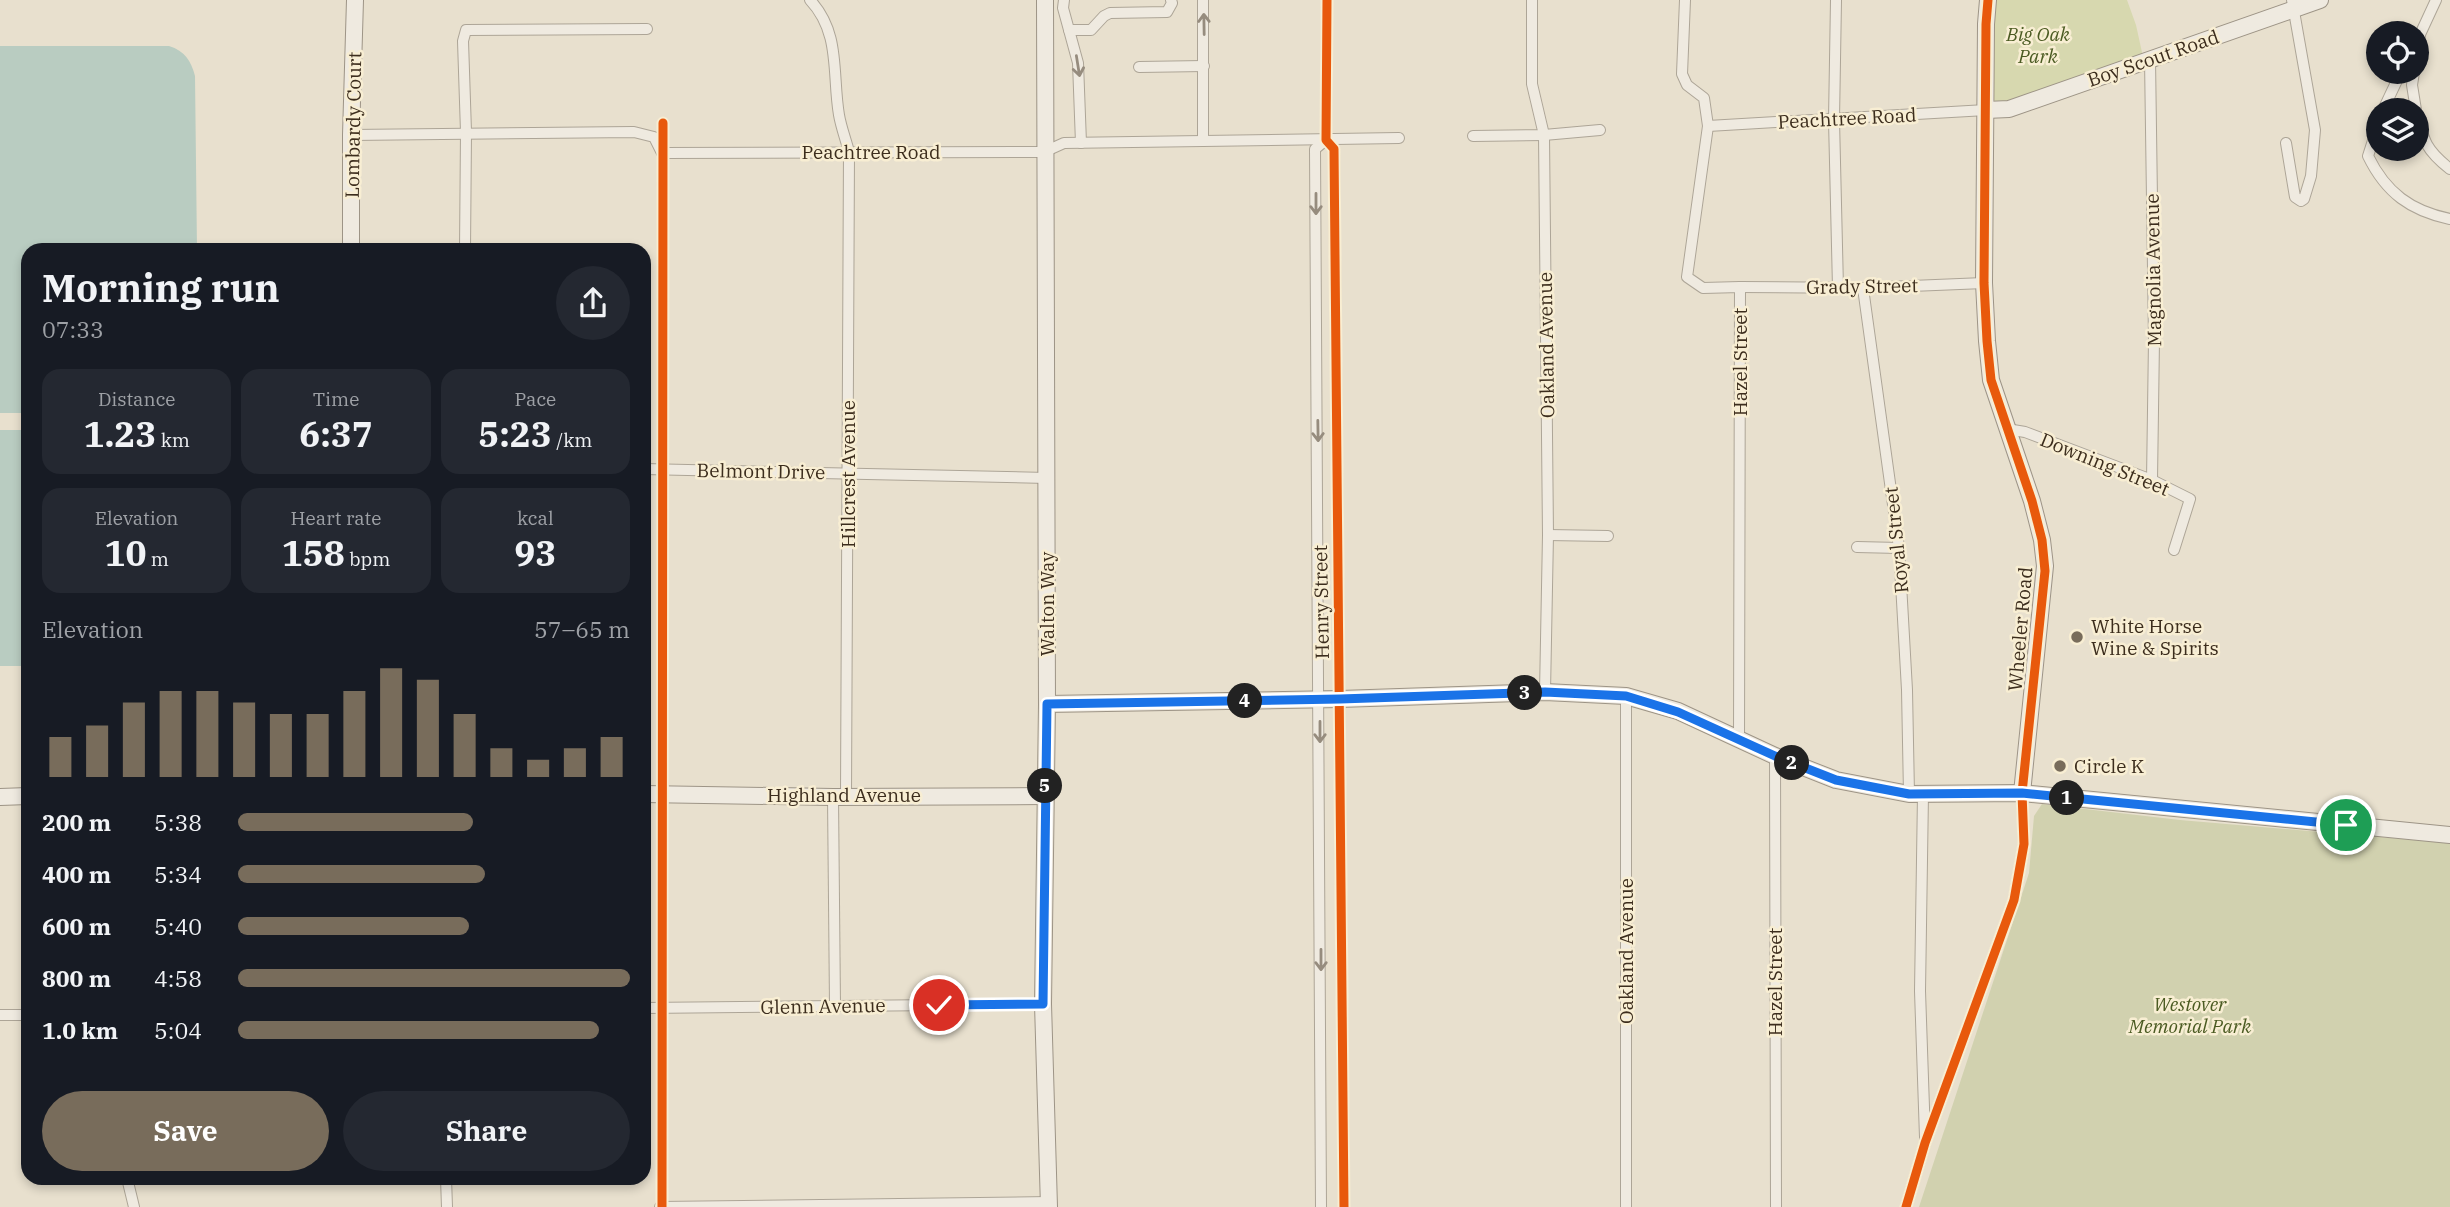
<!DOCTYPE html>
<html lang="en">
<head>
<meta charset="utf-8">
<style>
	body { margin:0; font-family:"IBM Plex Serif",serif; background:#242831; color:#f1f3f6; height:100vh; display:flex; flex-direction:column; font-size:26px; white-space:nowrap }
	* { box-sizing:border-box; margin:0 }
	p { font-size:23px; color:#9ea1a6 }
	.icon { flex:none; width:38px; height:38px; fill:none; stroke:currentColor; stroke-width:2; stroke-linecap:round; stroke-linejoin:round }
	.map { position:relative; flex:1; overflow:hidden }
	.drawer { position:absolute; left:21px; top:243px; width:630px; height:942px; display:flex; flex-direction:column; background:#171b24; border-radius:21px; box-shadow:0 4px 10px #0003 }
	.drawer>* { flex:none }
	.buttons { position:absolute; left:2366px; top:21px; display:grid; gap:14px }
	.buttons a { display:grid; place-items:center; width:63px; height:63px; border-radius:50%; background:#171b24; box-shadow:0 4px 10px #0003; font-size:35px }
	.pin { position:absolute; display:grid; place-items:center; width:60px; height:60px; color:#fff; margin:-30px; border:4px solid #fff; border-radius:50%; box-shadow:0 2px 7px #0007 }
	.km { position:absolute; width:35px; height:35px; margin:-18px; border-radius:50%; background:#222; color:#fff; font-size:19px; line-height:35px; text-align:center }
	.round { display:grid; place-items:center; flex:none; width:74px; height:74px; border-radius:37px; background:#242831 }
	.summary { display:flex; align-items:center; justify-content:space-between; height:119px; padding:0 21px }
	h1 { font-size:38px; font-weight:700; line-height:52px }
	.stats { display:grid; grid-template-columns:repeat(3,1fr); gap:10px; height:119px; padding:7px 21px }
	.stats div { display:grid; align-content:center; border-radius:18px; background:#242831; text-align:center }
	.stats b { font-size:35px; font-weight:700 }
	.stats small { font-size:19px; font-weight:400 }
	.stats p { font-size:19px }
	.chart { height:196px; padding:14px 21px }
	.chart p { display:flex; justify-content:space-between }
	.chart svg { width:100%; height:126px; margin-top:7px; stroke:#786c5b; stroke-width:6 }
	.primary-button { display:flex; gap:14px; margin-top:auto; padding:14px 21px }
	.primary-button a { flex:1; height:80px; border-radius:42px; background:#786c5b; color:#fff; font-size:28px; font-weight:700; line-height:80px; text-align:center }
	.primary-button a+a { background:#242831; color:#f1f3f6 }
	ul { padding:0 21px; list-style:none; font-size:23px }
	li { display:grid; grid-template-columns:112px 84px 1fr; align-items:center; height:52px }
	li i { height:18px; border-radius:9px; background:#786c5b }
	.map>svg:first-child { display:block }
</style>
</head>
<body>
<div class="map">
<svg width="2450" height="1207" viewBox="0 0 2450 1207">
	<rect width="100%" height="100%" fill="#e8e0ce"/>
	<path fill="#d7d8af" d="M1996,0h131l9,25 7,32 -132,44 -16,1 -2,-5 -1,-50z"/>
	<path fill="#d1d1af" d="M2042,804l138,16 270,23v364h-531l110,-334 5,-57z"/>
	<g fill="#b9ccc1">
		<path d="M0,46h169c16,5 22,15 26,30l2,174h-169v163h-28z"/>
		<rect x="0" y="430" width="28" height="236"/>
	</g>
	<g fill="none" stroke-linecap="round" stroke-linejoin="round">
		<g stroke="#ada597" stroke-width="12">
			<g id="street">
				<path d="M810,0c31,33 22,74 29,115 2,12 7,25 10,37l-3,643"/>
				<path d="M1064,0l-1,8 15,55 3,80"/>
				<path d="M1327,0l-1,140 8,9 10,1058"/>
				<path d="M1532,0v84l12,51 4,400 -3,157"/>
				<path d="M1685,0l-3,74 5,11 17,13 4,28 -21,151 16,11 37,-1 -1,453"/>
				<path d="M1836,0l-2,120 4,168"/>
				<path d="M1069,30h22l13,-14 6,-3 57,-1 5,-9 -1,-3"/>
				<path d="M2417,41l19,-41"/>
				<path d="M2417,53l3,-18"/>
				<path d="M2150,59l4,281 -2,140"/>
				<path d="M1139,67l65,-1"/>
				<path d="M2414,72l-2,13 4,25"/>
				<path d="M2383,110l18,-38"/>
				<path d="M2417,113c7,29 9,37 33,56"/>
				<path d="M2378,125l-10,31c18,37 43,55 82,63"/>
				<path d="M1708,126l278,-16"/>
				<path d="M351,135l283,-3 20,5 8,16 382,-1 20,-9 335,-5"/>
				<path d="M1473,136l71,-1 56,-5"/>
				<path d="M1203,141v-141"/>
				<path d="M2286,143l9,54 6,4 3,-2 7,-23 4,-46 -23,-130"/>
				<path d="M465,250l1,-118 -3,-91 3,-11 181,-1"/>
				<path d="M1740,287l123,1 121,-5"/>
				<path d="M1863,288l36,260 8,142 2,104"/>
				<path d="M2007,429l18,3 127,48 38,19 -16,51"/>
				<path d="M644,469l403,9"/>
				<path d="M1548,535l60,1"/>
				<path d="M1857,547l42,1"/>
				<path d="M1626,696v511"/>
				<path d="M1775,756l1,451"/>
				<path d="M1923,794l-3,197 5,146"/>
				<path d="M833,797l2,209"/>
				<path d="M644,1008l399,-4"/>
				<path d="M0,1015h28"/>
				<path d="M127,1178l7,29"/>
				<path d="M446,1178l1,29"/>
				<path d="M660,1207l389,-5"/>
				<path d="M662,1207l1,-1084"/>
				<path d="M1321,1207l-6,-1058 11,-9"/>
				<path d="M1906,1207l19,-64 89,-243 10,-56 -2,-51"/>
			</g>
		</g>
		<g stroke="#9d9486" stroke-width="18">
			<g id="secondary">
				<path d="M1045,0l2,704 -4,300 6,203"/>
				<path d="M1988,0l-2,24 -2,259 3,58 4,39 41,121 10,39 3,26 -23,227"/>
				<path d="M1986,110l23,-1 311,-109"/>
				<path d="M351,250v-115l4,-135"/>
				<path d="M1047,704l293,-5 205,-7 81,4 52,15 97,45 61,24 73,14 113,-1 428,42"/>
				<path d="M644,794l189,3 212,-1"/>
				<path d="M0,797l28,-1"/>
			</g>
		</g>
		<use href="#street" stroke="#efeae0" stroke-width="10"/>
		<use href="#secondary" stroke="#efeae0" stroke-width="16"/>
		<g stroke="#f8eed3" stroke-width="13">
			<g id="cycleway">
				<path d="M1327,0l-1,140 8,9 10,1058"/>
				<path d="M662,1207l1,-1084"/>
				<path d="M1906,1207l19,-64 89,-243 10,-56 -2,-51 23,-222 -3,-31 -10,-39 -41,-121 -4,-39 -3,-58 2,-259 2,-24"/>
			</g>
		</g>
		<use href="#cycleway" stroke="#e8590c" stroke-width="9"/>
	</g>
	<defs><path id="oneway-shaft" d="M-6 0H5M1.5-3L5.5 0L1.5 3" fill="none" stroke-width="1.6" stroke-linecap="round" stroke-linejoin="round" transform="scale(1.75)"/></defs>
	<g stroke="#968c7e">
		<use href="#oneway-shaft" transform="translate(1204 24) rotate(-91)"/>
		<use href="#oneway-shaft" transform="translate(1078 66) rotate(81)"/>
		<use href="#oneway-shaft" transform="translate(1316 204) rotate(90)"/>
		<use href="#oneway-shaft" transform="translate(1318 431) rotate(89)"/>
		<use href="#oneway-shaft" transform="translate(1320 732) rotate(90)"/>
		<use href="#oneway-shaft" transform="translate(1321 960) rotate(90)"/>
	</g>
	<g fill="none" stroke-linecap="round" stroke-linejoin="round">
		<g stroke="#fff" stroke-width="14">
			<path id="route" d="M939,1005l104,-1 4,-300 293,-5 205,-7 81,4 52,16 97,44 61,24 73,14 113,-1 324,32"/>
		</g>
		<use href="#route" stroke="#1a73e8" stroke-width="9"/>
	</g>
	<g fill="#786c5b" stroke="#f8eed3" stroke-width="2.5">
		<circle cx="2077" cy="637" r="7"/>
		<circle cx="2060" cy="766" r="7"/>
	</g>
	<g text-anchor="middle" stroke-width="5" stroke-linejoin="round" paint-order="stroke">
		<g font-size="19" font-style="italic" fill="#4b5b22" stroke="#f8eed3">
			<text x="2038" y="41">Big Oak<tspan x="2038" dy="22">Park</tspan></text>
			<text x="2190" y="1011">Westover<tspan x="2190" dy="22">Memorial Park</tspan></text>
		</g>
		<g font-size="19" fill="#3c2d1d" stroke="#f8eed3">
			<text transform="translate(2153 58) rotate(-19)" y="7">Boy Scout Road</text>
			<text transform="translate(1847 118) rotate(-3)" y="7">Peachtree Road</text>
			<text transform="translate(353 125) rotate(-89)" y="7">Lombardy Court</text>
			<text x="871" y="159">Peachtree Road</text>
			<text transform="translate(2153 270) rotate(-91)" y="7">Magnolia Avenue</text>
			<text transform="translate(1862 286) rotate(-1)" y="7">Grady Street</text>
			<text transform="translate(1546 345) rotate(-91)" y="7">Oakland Avenue</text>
			<text transform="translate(1740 362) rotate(-90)" y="7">Hazel Street</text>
			<text transform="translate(2105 464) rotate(22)" y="7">Downing Street</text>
			<text transform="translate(761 471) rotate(1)" y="7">Belmont Drive</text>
			<text transform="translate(848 474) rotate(-90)" y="7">Hillcrest Avenue</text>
			<text transform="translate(1896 540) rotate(-96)" y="7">Royal Street</text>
			<text transform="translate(1321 602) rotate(-91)" y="7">Henry Street</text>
			<text transform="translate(1047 604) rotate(-90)" y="7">Walton Way</text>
			<text transform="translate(2020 629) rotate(-85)" y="7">Wheeler Road</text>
			<text x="844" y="802">Highland Avenue</text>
			<text transform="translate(1626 951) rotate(-90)" y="7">Oakland Avenue</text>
			<text transform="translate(1775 982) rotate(-90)" y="7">Hazel Street</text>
			<text transform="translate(823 1006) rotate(-1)" y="7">Glenn Avenue</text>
		</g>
		<g font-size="19" fill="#3c2d1d" stroke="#f8eed3" text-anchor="start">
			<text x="2091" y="633">White Horse<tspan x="2091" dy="22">Wine &amp; Spirits</tspan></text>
			<text x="2074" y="773">Circle K</text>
		</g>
	</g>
</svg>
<div class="buttons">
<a><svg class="icon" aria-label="locate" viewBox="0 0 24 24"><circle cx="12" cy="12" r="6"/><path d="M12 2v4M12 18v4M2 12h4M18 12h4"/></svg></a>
<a><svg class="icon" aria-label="layers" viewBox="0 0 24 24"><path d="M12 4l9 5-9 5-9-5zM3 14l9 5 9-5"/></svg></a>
</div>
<div class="pin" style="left:2346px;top:825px;background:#1e9e55"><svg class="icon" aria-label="arrive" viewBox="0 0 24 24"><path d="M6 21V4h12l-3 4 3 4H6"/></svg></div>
<div class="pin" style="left:939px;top:1005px;background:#d93025"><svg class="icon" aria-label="check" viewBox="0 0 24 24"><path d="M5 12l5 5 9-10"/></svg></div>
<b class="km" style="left:2067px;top:798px">1</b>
<b class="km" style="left:1792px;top:763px">2</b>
<b class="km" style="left:1525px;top:693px">3</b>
<b class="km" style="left:1245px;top:701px">4</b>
<b class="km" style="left:1045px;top:786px">5</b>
<section class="drawer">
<div class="summary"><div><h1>Morning run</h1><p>07:33</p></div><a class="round"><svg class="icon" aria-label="share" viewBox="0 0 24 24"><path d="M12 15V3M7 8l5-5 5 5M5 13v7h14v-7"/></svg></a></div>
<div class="stats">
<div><p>Distance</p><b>1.23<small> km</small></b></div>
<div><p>Time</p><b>6:37</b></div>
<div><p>Pace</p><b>5:23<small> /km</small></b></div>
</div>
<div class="stats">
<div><p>Elevation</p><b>10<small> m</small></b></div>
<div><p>Heart rate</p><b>158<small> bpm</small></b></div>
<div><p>kcal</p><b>93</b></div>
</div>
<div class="chart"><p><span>Elevation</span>57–65 m</p>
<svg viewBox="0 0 160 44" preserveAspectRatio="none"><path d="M5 44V30M15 44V26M25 44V18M35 44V14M45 44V14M55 44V18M65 44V22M75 44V22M85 44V14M95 44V6M105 44V10M115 44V22M125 44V34M135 44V38M145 44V34M155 44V30"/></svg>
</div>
<ul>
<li><b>200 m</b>5:38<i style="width:60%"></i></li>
<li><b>400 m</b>5:34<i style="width:63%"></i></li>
<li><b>600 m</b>5:40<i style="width:59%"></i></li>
<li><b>800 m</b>4:58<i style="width:100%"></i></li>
<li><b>1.0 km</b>5:04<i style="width:92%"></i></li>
</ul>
<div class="primary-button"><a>Save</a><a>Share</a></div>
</section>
</div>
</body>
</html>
